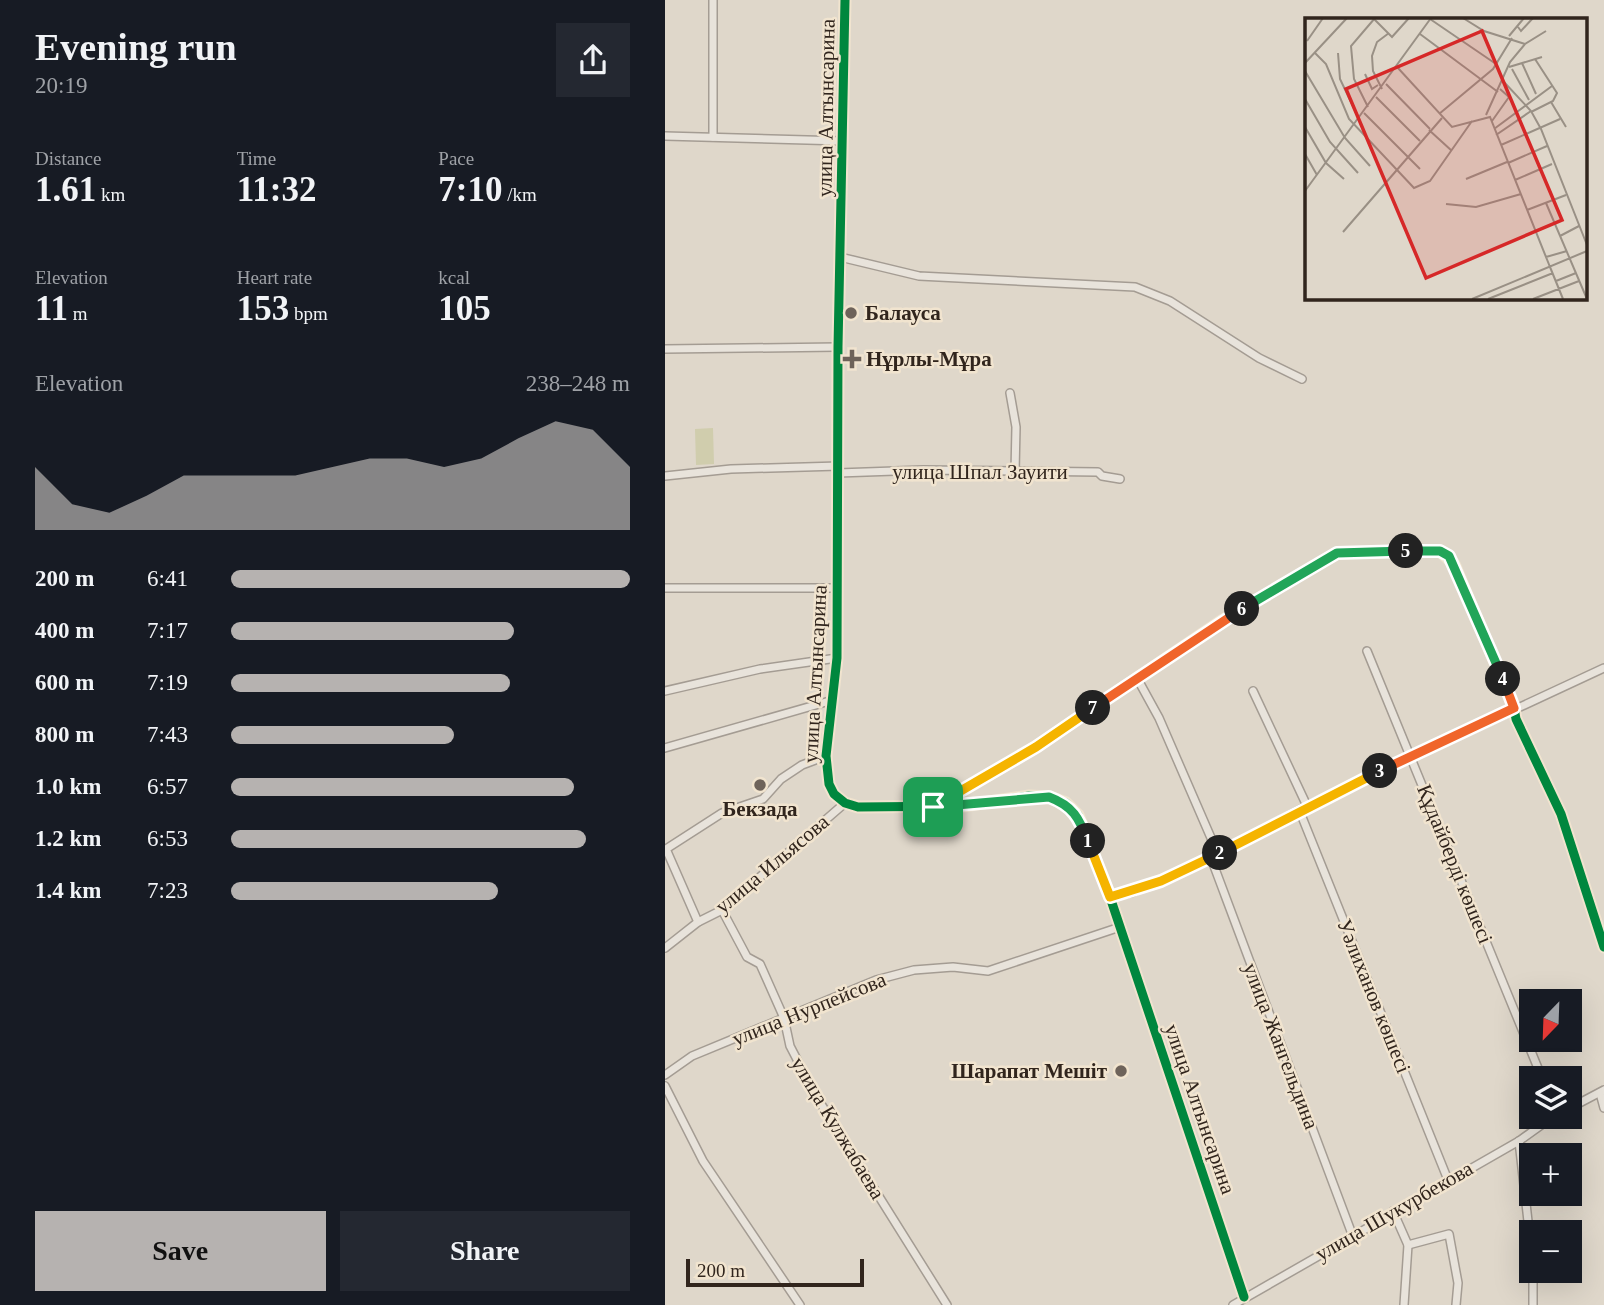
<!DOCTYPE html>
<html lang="en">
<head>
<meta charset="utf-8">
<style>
	body { margin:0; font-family:"Times New Roman",serif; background:#242831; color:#f1f3f6; height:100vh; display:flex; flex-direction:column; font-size:26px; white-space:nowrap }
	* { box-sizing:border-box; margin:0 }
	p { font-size:23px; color:#9ea1a6 }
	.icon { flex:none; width:38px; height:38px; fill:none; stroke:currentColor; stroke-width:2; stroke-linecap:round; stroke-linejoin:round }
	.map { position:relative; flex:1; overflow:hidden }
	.details { display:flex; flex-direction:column; background:#171b24; width:665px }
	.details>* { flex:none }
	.needle { width:46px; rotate:203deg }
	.tools { position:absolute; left:854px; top:989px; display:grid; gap:14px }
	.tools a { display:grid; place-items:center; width:63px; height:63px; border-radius:0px; background:#171b24; box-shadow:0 7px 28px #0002; font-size:35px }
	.scale { position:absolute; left:21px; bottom:18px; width:178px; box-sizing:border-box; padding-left:7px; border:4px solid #31251d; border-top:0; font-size:19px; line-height:24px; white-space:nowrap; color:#31251d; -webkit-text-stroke:5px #f1e4cf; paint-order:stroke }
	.pin { position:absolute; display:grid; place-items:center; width:60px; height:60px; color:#fff; margin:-30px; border-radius:14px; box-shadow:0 4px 10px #0006 }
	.km { position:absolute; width:35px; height:35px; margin:-18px; border-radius:50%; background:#222; color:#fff; font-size:19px; line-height:35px; text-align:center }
	.round { display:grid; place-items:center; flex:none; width:74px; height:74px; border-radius:0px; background:#242831 }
	.summary { display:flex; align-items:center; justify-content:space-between; height:119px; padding:0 35px }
	h1 { font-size:38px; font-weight:600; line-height:52px }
	.figures { display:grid; grid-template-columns:repeat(3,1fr); gap:10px; height:119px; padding:7px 35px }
	.figures div { display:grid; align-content:center }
	.figures b { font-size:35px; font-weight:600 }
	.figures small { font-size:19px; font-weight:400 }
	.figures p { font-size:19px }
	.chart { height:196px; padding:14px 35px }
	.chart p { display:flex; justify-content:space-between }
	.chart svg { width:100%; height:126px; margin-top:7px; fill:#b6b2b0; opacity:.7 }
	.button { display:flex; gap:14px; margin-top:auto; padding:14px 35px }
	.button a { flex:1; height:80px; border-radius:0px; background:#b6b2b0; color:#111; font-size:28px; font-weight:600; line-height:80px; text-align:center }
	.button a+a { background:#242831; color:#f1f3f6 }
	ul { padding:0 35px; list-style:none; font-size:23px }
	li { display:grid; grid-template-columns:112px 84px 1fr; align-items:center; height:52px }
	li i { height:18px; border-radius:9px; background:#b6b2b0 }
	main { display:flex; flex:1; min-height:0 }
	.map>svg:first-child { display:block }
</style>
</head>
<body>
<main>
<section class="details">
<div class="summary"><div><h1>Evening run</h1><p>20:19</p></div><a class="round"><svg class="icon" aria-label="share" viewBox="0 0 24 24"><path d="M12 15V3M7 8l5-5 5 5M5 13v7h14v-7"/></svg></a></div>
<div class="figures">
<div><p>Distance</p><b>1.61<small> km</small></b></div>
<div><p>Time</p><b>11:32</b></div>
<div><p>Pace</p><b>7:10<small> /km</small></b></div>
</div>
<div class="figures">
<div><p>Elevation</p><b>11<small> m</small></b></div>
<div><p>Heart rate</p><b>153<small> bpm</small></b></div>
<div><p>kcal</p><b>105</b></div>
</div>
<div class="chart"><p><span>Elevation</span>238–248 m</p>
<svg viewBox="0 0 160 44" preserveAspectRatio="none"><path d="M0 44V22L10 35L20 38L30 32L40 25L50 25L60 25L70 25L80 22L90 19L100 19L110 22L120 19L130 12L140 6L150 9L160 22V44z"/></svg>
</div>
<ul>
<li><b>200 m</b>6:41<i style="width:100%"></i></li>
<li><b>400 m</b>7:17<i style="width:71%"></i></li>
<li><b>600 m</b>7:19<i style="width:70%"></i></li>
<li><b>800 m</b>7:43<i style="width:56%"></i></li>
<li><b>1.0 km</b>6:57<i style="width:86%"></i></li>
<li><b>1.2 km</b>6:53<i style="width:89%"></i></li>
<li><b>1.4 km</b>7:23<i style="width:67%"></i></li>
</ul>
<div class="button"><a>Save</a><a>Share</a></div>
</section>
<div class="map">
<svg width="939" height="1305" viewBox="0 0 939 1305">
	<rect width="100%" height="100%" fill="#dfd7ca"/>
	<path fill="#d0cdad" d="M48,428l1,36 -18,1 -1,-36z"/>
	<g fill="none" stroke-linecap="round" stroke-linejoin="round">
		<g stroke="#a49c93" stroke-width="10">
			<g id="minor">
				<path d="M180,0l-7,347 -1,311 -11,98 3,28 5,10 11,9 13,4 105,-1 66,-10 20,1 17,6 12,12 32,82 134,400"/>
				<path d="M0,136l178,5"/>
				<path d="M48,137v-137"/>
				<path d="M175,257l79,19 216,11 35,14 89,57 43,21"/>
				<path d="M0,349l173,-2"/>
				<path d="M345,393l6,34 -1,45"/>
				<path d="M173,473l85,-3 175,2 4,4 18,3"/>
				<path d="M0,476l66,-7 108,-3"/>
				<path d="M0,588h172"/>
				<path d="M702,651l175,427"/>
				<path d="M472,678l22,40 59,136"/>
				<path d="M0,691l95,-22 77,-11"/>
				<path d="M588,691l54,115"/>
				<path d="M0,748l168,-48"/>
				<path d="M269,807l102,-60 187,-127 114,-67 103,-2 14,13 60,144 2,11 45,95 43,133"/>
				<path d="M635,812l148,368"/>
				<path d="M546,858l141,376"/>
				<path d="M445,897l23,-5 78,-34 96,-52 297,-138"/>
				<path d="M57,910l25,47 13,7 24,54 6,28 26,50 131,209"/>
				<path d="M33,922l-32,-73 56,-36 41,-14 18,-20 21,-14 24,-9"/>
				<path d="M0,948l33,-26 24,-12 123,-107"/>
				<path d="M0,1075l27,-19 184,-76 38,-10 39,-3 35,4 132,-44"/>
				<path d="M0,1086l38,75 97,144"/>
				<path d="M935,1093l4,15"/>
				<path d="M905,1108l34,-18"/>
				<path d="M854,1141l12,107"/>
				<path d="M728,1211l15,34 -4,60"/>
				<path d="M743,1245l41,-11 9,49 -2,22"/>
				<path d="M868,1270v35"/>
				<path d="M568,1305l286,-164 35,-25"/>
			</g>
		</g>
		<use href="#minor" stroke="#e8e3db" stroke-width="7"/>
		<g stroke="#f1e4cf" stroke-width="13">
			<g id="cycleway">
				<path d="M180,0l-7,347 -1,311 -11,98 3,28 5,10 11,9 13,4 105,-1 66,-10 20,1 17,6 12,12 32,82 134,400"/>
				<path d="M272,806l99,-59 187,-127 114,-67 103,-2 14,13 60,144 2,11 45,95 43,133"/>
			</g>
		</g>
		<use href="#cycleway" stroke="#00873e" stroke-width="9"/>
	</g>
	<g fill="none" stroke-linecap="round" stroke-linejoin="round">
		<g stroke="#fff" stroke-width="14">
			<path id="split-1" d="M268,807l116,-10c24,9 30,21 39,44"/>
		</g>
		<g stroke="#fff" stroke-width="14">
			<path id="split-2" d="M423,841l22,56 51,-16 59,-28"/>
		</g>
		<g stroke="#fff" stroke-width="14">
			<path id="split-3" d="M555,853l160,-82"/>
		</g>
		<g stroke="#fff" stroke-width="14">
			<path id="split-4" d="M715,771l134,-63 -11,-29"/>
		</g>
		<g stroke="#fff" stroke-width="14">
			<path id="split-5" d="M741,551h34l9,5 54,123"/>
		</g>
		<g stroke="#fff" stroke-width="14">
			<path id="split-6" d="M577,609l95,-56 69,-2"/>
		</g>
		<g stroke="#fff" stroke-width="14">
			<path id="split-7" d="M428,708l149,-99"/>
		</g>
		<g stroke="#fff" stroke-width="14">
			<path id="split-8" d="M268,807l103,-60 57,-39"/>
		</g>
		<use href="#split-1" stroke="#22a559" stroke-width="9"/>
		<use href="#split-2" stroke="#f5b400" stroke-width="9"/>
		<use href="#split-3" stroke="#f5b400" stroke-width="9"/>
		<use href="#split-4" stroke="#f0652b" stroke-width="9"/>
		<use href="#split-5" stroke="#22a559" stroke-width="9"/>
		<use href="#split-6" stroke="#22a559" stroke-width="9"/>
		<use href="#split-7" stroke="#f0652b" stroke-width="9"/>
		<use href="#split-8" stroke="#f5b400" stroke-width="9"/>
	</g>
	<g fill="#6e635a" stroke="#f1e4cf" stroke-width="2.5">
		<circle cx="186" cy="313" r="7"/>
		<path d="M183.5 348.5h7v7h7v7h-7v7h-7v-7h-7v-7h7z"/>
		<circle cx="95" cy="785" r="7"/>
		<circle cx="456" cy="1071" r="7"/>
	</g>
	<g text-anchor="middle" stroke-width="5" stroke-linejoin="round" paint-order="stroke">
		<g font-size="21" fill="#31251d" stroke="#f1e4cf">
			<text transform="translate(161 108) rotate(-89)" y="7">улица Алтынсарина</text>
			<text x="315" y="479">улица Шпал Зауити</text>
			<text transform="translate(150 674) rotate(-87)" y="7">улица Алтынсарина</text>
			<text transform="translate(107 864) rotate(-40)" y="7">улица Ильясова</text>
			<text transform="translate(790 864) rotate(68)" y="7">Құдайберді көшесі</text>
			<text transform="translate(709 996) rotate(68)" y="7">Уәлиханов көшесі</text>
			<text transform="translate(144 1009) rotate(-22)" y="7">улица Нурпейсова</text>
			<text transform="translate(616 1046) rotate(69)" y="7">улица Жангельдина</text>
			<text transform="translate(535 1109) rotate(71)" y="7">улица Алтынсарина</text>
			<text transform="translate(173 1128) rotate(59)" y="7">улица Кулжабаева</text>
			<text transform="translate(729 1211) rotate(-30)" y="7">улица Шукурбекова</text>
		</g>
		<g font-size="21" font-weight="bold" fill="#31251d" stroke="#f1e4cf" text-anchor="start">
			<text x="200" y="320">Балауса</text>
			<text x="201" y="366">Нұрлы-Мұра</text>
			<text x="95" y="816" text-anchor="middle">Бекзада</text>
			<text x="442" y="1078" text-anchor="end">Шарапат Мешіт</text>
		</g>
	</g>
	<g transform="translate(640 18)">
		<rect width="282" height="282" fill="#dfd7ca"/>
		<path fill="none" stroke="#999085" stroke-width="2" d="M68,0l19,19 17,-19M158,0l21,13 41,13M125,1l66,45M213,9l3,4 12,-13M115,16l78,58M204,18l15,-18M2,23l16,-23M10,35l11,11 23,55 65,69 16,-7 42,-60M33,35l2,26 19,40M0,45l42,-45M217,45l14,31M204,49l33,-10M93,50l54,59 38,-10 60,150M207,51l17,31M0,53l40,67 25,28M60,56l7,15 6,-4M199,64l27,29 10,18 46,116M81,66l44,45M77,71l-9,-18 -1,-15 5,-14 12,-9M71,79l44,44M0,81l25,43 28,31M246,84l15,25M63,89l-14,-28 -3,-33 24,-28M226,94l22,-11 4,-8 -22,-34M59,95l56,56M134,96l54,-45 19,-31M181,97l24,-53 15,-18 21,-13M187,103l17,-24 -9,-8M0,109l21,36 18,16M189,111l58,-43M124,112l23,21M191,117l35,-24M196,127l59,-26M0,136l12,21M203,145l39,-17M161,161l41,-17M210,162l37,-16M0,173l126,-173M241,185l41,96M141,186l30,3 45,-13M222,192l39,-15M38,214l99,-114M255,218l19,-10M241,239l21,-6M245,249l13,32M251,263l20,-8M167,281l115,-48M183,281l65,-26M228,281l46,-18"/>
		<path fill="#d62828" fill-opacity="0.15" stroke="#d62828" stroke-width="3.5" d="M177,13l80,189 -136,58 -80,-189z"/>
		<rect width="282" height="282" fill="none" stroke="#31251d" stroke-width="3.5"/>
	</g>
</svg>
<div class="tools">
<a><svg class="needle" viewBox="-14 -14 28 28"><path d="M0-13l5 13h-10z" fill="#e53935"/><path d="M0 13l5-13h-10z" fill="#9ea1a6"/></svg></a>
<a><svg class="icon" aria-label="layers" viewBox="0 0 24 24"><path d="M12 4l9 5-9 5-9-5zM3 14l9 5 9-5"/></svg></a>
<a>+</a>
<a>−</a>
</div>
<div class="scale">200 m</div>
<div class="pin" style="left:268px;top:807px;background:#1e9e55"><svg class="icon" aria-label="arrive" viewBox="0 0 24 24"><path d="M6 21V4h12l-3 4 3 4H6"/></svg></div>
<b class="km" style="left:423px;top:841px">1</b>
<b class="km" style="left:555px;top:853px">2</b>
<b class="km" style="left:715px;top:771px">3</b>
<b class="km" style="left:838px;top:679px">4</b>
<b class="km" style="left:741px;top:551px">5</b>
<b class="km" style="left:577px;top:609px">6</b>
<b class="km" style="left:428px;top:708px">7</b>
</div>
</main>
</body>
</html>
